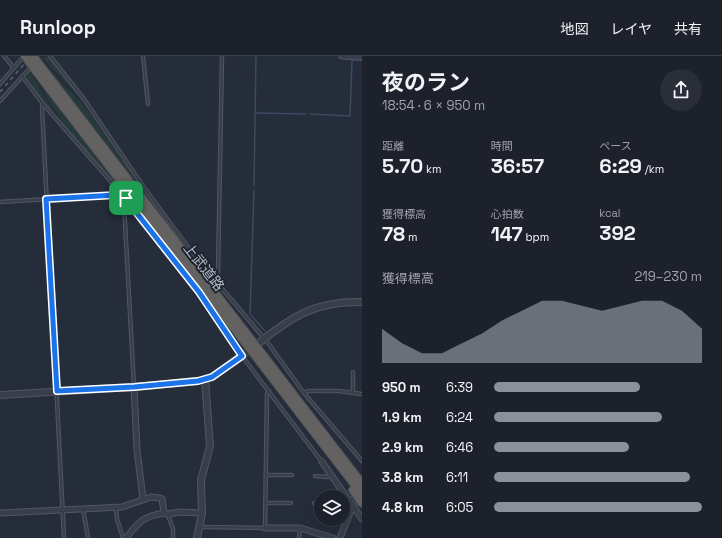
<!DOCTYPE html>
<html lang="ja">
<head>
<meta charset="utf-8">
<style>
	body { margin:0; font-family:"Space Grotesk","Noto Sans JP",sans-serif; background:#292e38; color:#f1f3f6; height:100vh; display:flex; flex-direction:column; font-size:15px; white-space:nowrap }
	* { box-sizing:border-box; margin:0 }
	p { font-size:13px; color:#a0a3a9 }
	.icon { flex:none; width:22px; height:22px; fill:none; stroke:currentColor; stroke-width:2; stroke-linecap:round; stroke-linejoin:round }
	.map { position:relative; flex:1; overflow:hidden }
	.details { display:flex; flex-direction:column; background:#1c212c; width:360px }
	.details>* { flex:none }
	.controls { position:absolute; left:314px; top:434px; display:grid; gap:8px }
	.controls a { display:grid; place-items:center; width:36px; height:36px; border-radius:50%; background:#1c212c; box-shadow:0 4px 16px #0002,0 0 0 1px #3a3e48; font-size:20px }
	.pin { position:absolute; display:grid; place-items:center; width:34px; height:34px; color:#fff; margin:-17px; border-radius:8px; box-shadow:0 2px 6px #0006 }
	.round { display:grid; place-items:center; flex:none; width:42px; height:42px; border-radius:21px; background:#292e38 }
	.summary { display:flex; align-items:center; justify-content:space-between; height:68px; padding:0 20px }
	h1 { font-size:22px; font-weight:700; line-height:30px }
	.stats { display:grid; grid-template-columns:repeat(3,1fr); gap:6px; height:68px; padding:4px 20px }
	.stats div { display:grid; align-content:center }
	.stats b { font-size:20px; font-weight:700 }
	.stats small { font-size:11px; font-weight:400 }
	.stats p { font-size:11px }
	.chart { height:112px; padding:8px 20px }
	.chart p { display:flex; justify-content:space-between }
	.chart svg { width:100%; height:72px; margin-top:4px; fill:#8c9099; opacity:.7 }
	ul { padding:0 20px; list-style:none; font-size:13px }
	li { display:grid; grid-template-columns:64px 48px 1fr; align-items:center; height:30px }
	li i { height:10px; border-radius:5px; background:#8c9099 }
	header { display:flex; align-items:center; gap:24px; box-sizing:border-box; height:56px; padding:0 20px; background:#1c212c; border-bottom:1px solid #3a3e48 }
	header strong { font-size:19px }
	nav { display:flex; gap:22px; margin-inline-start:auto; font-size:14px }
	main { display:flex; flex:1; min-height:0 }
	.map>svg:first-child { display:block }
</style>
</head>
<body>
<header>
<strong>Runloop</strong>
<nav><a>地図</a><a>レイヤ</a><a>共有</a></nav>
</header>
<main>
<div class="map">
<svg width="362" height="482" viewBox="0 0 362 482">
	<rect width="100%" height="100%" fill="#252c3a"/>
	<g fill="#28393c">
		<path d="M46,1l3,1 33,42 -40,-42z"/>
		<path d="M46,10l41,43 85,122z"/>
		<path d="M29,15c10,14 19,32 28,47l-30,-38v-3z"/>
		<path d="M37,22l121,157v1l-95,-113 -13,-20z"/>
	</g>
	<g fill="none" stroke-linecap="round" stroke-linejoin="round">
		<g stroke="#3c4961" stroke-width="1.5">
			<path d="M256,57l50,1"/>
			<path d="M311,58l39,2 2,-55 1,-1h9"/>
			<path d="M254,129l2,-129"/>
			<path d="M254,134l-4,124 15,17"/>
		</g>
		<g stroke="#515762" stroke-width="4.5">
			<g id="service">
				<path d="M4,0l10,12"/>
				<path d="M50,0l34,43 59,87 50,68 75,89 36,50 58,68"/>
				<path d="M143,0l5,48"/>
				<path d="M22,20l21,28 78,89 58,72 20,27 43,64 80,106"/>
				<path d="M0,28l24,-28"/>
				<path d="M0,45l31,-34"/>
				<path d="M43,48l-1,3 22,431"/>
				<path d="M125,142l-1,6 10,183"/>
				<path d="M0,146l116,-7 5,-2"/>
				<path d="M215,224l3,-7 4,-217"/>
				<path d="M304,337l4,-2h31l23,3"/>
				<path d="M353,337v-21"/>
				<path d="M266,419h26"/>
				<path d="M315,420l12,1 4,-2"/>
				<path d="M266,447h25"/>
				<path d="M314,447h7"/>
				<path d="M343,447h4l8,-7"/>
				<path d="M116,451l1,12 6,19"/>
				<path d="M83,453l5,29"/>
				<path d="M168,459l5,14v9"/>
				<path d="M201,471l64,1 2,-134 2,-3"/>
				<path d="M299,482l1,-10"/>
			</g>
		</g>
		<g stroke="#515762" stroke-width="7">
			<g id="minor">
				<path d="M342,0l20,1"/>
				<path d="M134,331l3,63 6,49"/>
				<path d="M322,406l40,57"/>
				<path d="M0,457l122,-6 29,-10 9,1 2,1 2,14"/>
				<path d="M265,472h35l33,10"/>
				<path d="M126,482c14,-17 16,-21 38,-25l4,1 12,-2 22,1"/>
				<path d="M340,482l13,-33"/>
			</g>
		</g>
		<g stroke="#515762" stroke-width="8">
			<g id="tertiary">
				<path d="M260,286c34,-27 57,-41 102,-40"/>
				<path d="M0,339l134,-8 64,-6 14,-4 36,-26"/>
				<path d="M197,482l5,-25 -1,-33 9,-34 -5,-67"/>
			</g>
		</g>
		<g stroke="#414752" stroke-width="10">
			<g id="trunk">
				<path d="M38,7l324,421"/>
				<path d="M33,11l329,427"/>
				<path d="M353,434l9,13"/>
			</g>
		</g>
		<use href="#service" stroke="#393f4a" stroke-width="2.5"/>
		<use href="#minor" stroke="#393f4a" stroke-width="5"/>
		<use href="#tertiary" stroke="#393f4a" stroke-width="6"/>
		<use href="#trunk" stroke="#636260" stroke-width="8"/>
		<path stroke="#5b6271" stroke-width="1.5" stroke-dasharray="4 4" stroke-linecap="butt" d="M0,36l31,-36"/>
		<g stroke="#414752" stroke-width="10" stroke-linecap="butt">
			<g id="trunk-bridge">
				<path d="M25,0l8,11"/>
				<path d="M33,0l5,7"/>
			</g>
		</g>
		<use href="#trunk-bridge" stroke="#636260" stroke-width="8"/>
	</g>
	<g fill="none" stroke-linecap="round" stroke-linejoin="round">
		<g stroke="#fff" stroke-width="8">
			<path id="route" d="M121,137l78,99 43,64 -30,21 -14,4 -64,6 -77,4 -11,-192 70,-4z"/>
		</g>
		<use href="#route" stroke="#1a73e8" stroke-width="5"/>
	</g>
	<g text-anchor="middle" stroke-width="4" stroke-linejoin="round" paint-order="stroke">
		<g font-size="14" fill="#b4bac6" stroke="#1e242f">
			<text transform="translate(204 211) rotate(52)" y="5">上武道路</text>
		</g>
	</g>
</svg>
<div class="controls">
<a><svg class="icon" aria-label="layers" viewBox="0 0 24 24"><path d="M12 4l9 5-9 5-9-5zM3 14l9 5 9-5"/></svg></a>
</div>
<div class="pin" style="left:126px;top:142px;background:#1e9e55"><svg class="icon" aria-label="arrive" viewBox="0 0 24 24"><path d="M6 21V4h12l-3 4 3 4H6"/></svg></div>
</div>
<section class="details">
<div class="summary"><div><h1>夜のラン</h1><p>18:54 · 6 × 950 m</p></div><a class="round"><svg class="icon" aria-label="share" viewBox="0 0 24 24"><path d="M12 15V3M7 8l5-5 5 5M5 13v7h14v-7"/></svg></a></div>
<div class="stats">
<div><p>距離</p><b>5.70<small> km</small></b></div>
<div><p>時間</p><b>36:57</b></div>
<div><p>ペース</p><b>6:29<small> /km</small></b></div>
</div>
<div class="stats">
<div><p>獲得標高</p><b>78<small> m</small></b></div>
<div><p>心拍数</p><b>147<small> bpm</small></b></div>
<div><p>kcal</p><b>392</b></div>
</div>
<div class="chart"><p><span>獲得標高</span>219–230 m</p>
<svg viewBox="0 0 160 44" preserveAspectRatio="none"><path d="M0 44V23L10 32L20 38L30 38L40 32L50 26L60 18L70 12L80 6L90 6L100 9L110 12L120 9L130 6L140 6L150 12L160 23V44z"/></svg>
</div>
<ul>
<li><b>950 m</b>6:39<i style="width:70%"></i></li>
<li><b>1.9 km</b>6:24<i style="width:81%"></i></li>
<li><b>2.9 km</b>6:46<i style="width:65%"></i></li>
<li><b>3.8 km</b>6:11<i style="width:94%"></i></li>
<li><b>4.8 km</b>6:05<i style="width:100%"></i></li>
</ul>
</section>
</main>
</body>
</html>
